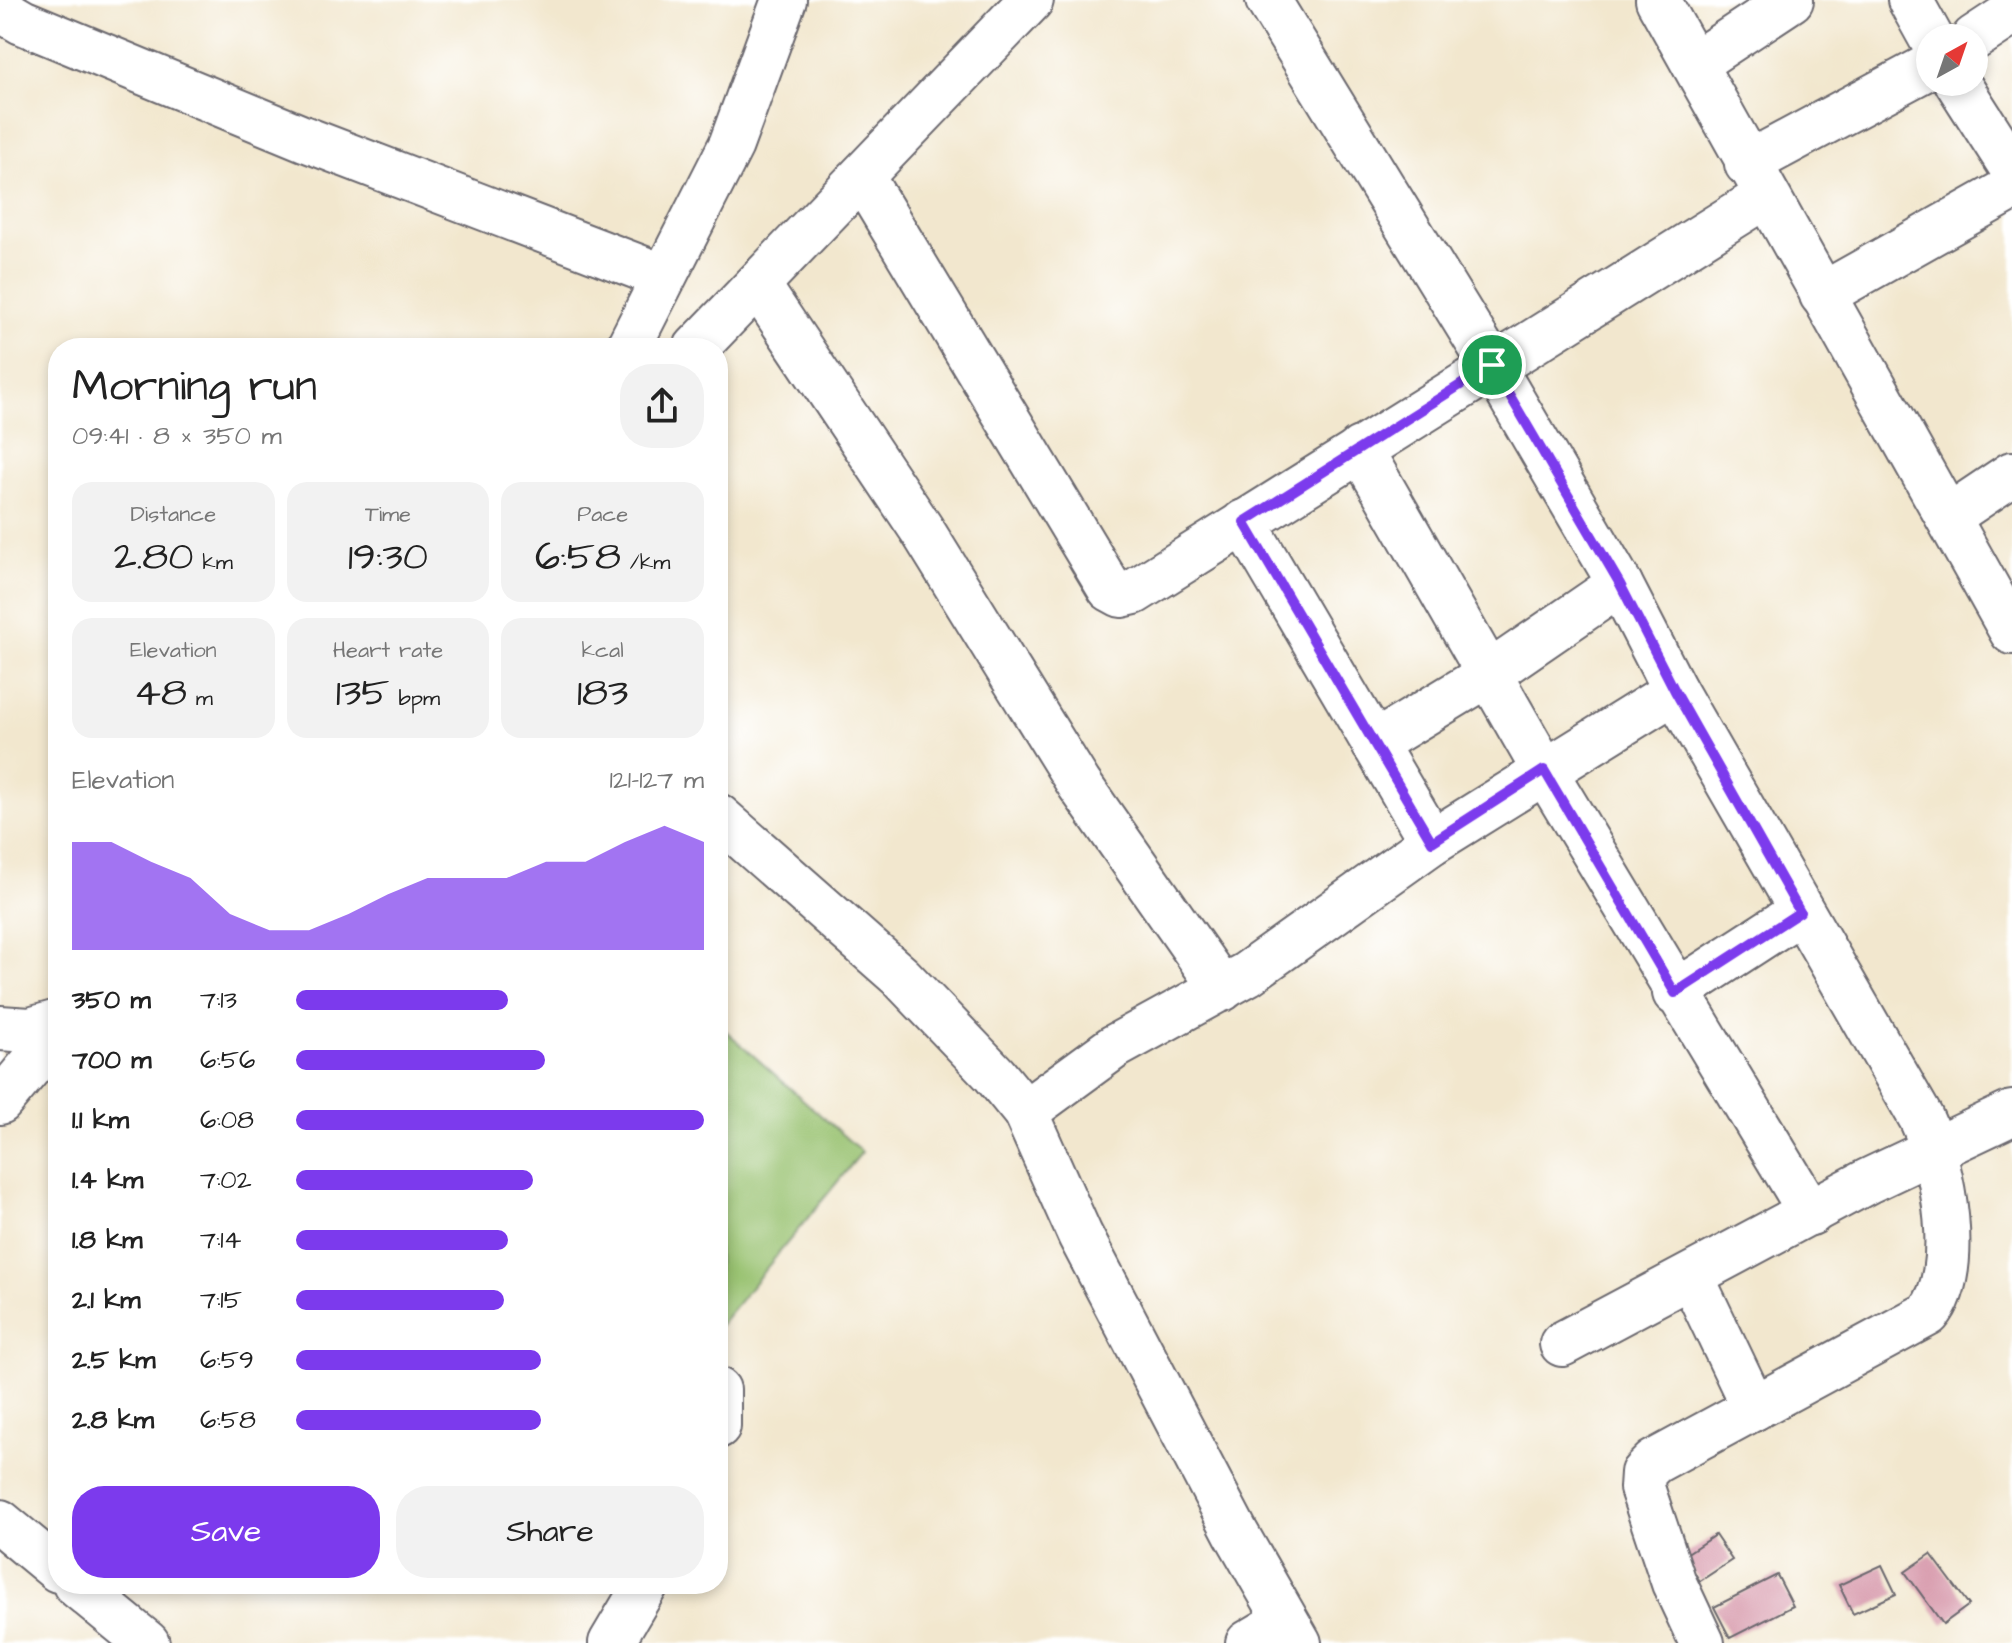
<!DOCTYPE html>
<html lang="en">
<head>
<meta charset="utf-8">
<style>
	body { margin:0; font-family:"Architects Daughter",sans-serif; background:#f2f2f2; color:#222; height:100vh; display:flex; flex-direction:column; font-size:30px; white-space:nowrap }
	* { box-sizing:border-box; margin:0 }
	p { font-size:26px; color:#767676 }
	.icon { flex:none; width:44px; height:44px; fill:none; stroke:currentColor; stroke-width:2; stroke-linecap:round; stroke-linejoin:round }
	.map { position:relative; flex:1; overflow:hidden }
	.side { position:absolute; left:48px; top:338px; width:680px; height:1256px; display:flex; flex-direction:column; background:#fff; border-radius:32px; box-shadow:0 4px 12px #0003 }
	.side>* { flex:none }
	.needle { width:52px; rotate:40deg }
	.tools { position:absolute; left:1916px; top:24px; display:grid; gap:16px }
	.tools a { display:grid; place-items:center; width:72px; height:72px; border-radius:50%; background:#fff; box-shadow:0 4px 12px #0003; font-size:40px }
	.pin { position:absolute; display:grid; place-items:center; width:68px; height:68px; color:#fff; margin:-34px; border:4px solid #fff; border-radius:50%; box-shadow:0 2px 8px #0007 }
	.round { display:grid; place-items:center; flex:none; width:84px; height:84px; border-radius:32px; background:#f2f2f2 }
	.headline { display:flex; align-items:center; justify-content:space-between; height:136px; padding:0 24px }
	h1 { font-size:44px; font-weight:600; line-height:60px }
	.metrics { display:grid; grid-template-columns:repeat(3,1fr); gap:12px; height:136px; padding:8px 24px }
	.metrics div { display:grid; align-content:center; border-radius:20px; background:#f2f2f2; text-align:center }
	.metrics b { font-size:40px; font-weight:600 }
	.metrics small { font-size:22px; font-weight:400 }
	.metrics p { font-size:22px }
	.chart { height:224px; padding:16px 24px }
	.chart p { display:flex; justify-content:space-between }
	.chart svg { width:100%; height:144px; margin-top:8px; fill:#7c3aed; opacity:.7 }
	.button { display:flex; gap:16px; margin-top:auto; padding:16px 24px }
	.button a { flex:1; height:92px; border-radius:32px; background:#7c3aed; color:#fff; font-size:32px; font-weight:600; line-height:92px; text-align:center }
	.button a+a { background:#f2f2f2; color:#222 }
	ul { padding:0 24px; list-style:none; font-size:26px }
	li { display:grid; grid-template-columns:128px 96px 1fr; align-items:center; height:60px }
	li i { height:20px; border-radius:10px; background:#7c3aed }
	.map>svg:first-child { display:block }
</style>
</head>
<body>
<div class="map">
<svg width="2012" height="1643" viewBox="0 0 2012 1643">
	<rect width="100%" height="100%" fill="#fff"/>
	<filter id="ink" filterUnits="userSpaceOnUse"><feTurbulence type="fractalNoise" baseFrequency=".0125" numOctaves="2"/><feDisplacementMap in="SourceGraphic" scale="16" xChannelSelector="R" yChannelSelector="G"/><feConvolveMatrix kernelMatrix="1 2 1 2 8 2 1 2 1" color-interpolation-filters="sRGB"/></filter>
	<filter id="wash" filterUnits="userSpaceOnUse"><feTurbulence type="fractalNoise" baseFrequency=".006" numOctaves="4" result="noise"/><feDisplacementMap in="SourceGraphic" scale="32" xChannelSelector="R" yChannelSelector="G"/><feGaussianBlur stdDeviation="1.8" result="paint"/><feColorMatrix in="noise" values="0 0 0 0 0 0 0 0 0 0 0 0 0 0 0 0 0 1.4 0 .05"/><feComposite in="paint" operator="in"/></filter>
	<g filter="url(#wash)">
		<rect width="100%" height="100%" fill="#f2e7ce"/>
		<path fill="#97c16e" stroke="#5c7254" stroke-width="2" d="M718,1024l144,128 -144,175z"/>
		<g id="blocks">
			<g fill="#d799ab">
				<path d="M1715,1535l17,25 -32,21 -17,-25z"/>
				<path d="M1931,1554l38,51 -26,19 -38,-52z"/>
				<path d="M1882,1565l14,29 -43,20 -14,-29z"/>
				<path d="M1777,1575l16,31 -63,32 -16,-31z"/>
			</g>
		</g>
	</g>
	<g filter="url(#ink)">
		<use href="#blocks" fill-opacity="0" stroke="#6b676e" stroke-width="2"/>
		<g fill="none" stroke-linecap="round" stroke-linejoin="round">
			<g stroke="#6b676e" stroke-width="48">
				<g id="minor">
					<path d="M1268,0l224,365 128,219 55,107 246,427c22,47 43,154 7,196l-274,148 -11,11 -1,15 32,95 28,60"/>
					<path d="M1658,0l354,632"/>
					<path d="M1910,0l21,38"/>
					<path d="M0,9l22,13 283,117 357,137"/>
					<path d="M1974,38l38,-25"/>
					<path d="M1694,64l97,-64"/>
					<path d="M1957,82l55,86"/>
					<path d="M1747,164l183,-98"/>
					<path d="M862,177l248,412 11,6 13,-3 632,-396"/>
					<path d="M758,285l164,245 157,254 143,205"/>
					<path d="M1822,295l190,-107"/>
					<path d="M628,348l103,-203 53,-145"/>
					<path d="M696,348l335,-348"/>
					<path d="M1360,449l184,321 267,443"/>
					<path d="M1948,517l64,-43"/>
					<path d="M1244,522l188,320"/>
					<path d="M1374,744l115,-70 131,-90"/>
					<path d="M718,816l183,161 93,97 31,38 55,123 156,298 63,110"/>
					<path d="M1675,993l125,-81"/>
					<path d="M0,1028l30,2 28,-8"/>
					<path d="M0,1102l58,-69"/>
					<path d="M1025,1112l89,-65 133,-73 185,-132 243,-151"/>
					<path d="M1691,1276l63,132"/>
					<path d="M1562,1344l306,-163 144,-68"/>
					<path d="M718,1390v36"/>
					<path d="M0,1522l58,48"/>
					<path d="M75,1584l72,59"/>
					<path d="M611,1643l35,-59"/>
					<path d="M1248,1643l37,-22"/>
				</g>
			</g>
			<use href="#minor" stroke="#fff" stroke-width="44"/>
		</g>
	</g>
	<g fill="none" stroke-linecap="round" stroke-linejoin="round" filter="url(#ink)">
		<g stroke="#fff" stroke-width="16">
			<path id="route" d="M1492,365l128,219 55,107 125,221 -125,81 -131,-223 -112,72 -188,-320z"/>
		</g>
		<use href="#route" stroke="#7c3aed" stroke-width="10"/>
	</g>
</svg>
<div class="tools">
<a><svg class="needle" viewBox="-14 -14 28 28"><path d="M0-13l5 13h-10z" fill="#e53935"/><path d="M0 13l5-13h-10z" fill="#767676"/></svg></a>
</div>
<div class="pin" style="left:1492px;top:365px;background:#1e9e55"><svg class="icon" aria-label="arrive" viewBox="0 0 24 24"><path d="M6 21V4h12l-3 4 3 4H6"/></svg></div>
<section class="side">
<div class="headline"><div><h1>Morning run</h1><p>09:41 · 8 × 350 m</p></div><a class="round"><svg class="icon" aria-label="share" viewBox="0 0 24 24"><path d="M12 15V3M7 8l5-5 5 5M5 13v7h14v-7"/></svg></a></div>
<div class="metrics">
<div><p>Distance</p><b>2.80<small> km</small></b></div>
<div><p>Time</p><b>19:30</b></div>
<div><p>Pace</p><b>6:58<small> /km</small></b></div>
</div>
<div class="metrics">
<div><p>Elevation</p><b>48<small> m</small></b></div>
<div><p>Heart rate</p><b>135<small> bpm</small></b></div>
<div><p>kcal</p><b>183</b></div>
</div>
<div class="chart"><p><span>Elevation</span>121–127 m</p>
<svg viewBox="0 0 160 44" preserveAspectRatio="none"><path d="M0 44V11L10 11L20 17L30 22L40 33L50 38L60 38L70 33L80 27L90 22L100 22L110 22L120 17L130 17L140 11L150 6L160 11V44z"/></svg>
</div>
<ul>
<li><b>350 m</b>7:13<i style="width:52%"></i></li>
<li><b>700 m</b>6:56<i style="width:61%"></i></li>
<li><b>1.1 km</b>6:08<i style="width:100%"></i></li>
<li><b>1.4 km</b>7:02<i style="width:58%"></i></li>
<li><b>1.8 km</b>7:14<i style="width:52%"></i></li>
<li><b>2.1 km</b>7:15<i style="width:51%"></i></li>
<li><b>2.5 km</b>6:59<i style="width:60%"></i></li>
<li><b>2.8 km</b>6:58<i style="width:60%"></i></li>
</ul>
<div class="button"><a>Save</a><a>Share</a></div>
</section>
</div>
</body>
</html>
